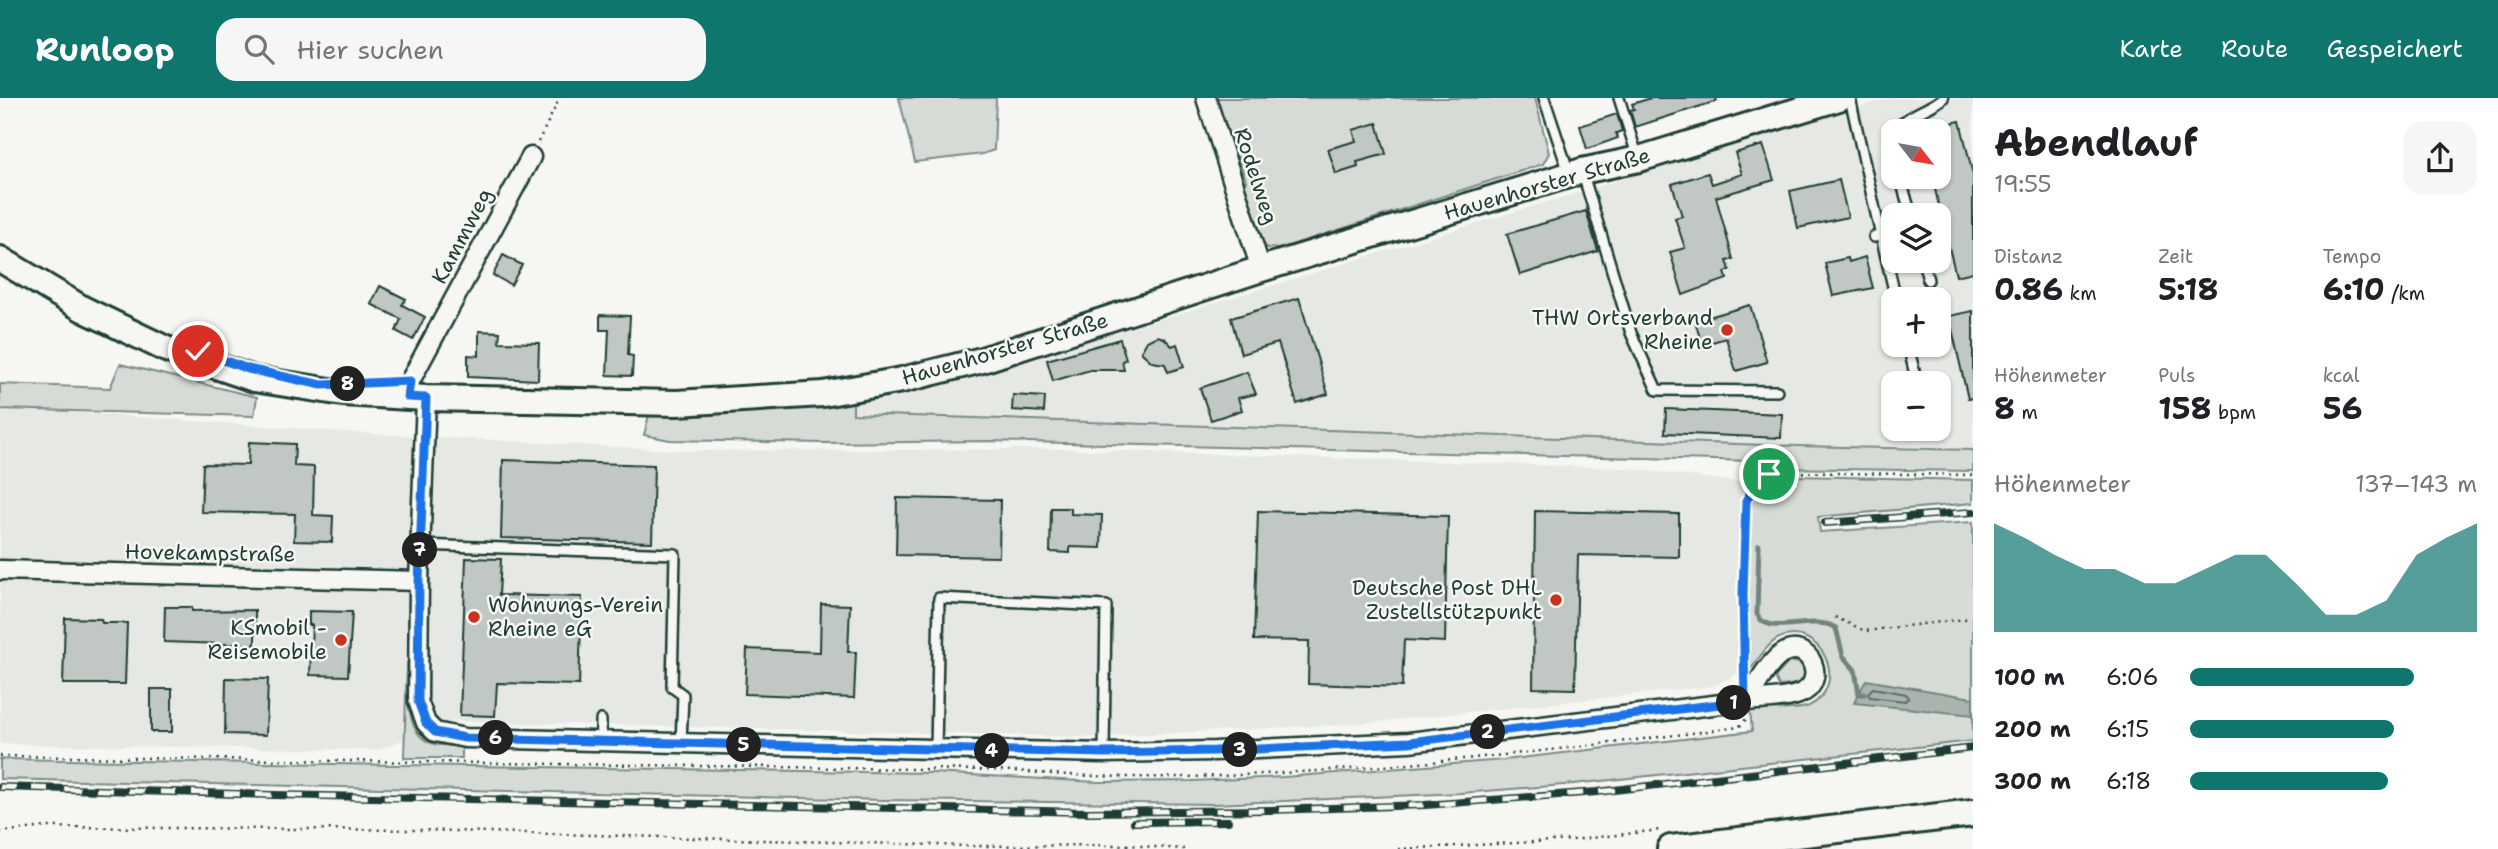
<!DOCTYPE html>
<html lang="de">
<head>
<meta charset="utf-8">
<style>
	body { margin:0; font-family:"Shantell Sans",sans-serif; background:#f6f6f6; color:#202124; height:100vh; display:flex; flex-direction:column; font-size:26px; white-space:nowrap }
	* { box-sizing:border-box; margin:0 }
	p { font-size:23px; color:#757577 }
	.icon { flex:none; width:38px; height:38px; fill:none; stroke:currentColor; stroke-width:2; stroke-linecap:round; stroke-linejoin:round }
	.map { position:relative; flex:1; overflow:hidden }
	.details { display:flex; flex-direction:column; background:#fff; width:525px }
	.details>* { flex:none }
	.needle { width:46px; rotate:121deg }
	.fabs { position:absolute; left:1881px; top:21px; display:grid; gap:14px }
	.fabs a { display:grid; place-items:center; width:70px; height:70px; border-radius:14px; background:#fff; box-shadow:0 2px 5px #0004; font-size:35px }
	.pin { position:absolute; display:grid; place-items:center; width:60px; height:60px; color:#fff; margin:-30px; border:4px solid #fff; border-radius:50%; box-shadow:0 2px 7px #0007 }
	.km { position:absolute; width:35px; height:35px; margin:-18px; border-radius:50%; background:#222; color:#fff; font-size:19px; line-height:35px; text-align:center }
	.round { display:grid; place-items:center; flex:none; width:74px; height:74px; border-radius:21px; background:#f6f6f6 }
	.overview { display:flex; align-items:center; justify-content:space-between; height:119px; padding:0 21px }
	h1 { font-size:38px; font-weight:700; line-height:52px }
	.figures { display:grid; grid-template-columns:repeat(3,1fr); gap:10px; height:119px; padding:7px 21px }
	.figures div { display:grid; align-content:center }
	.figures b { font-size:30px; font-weight:700 }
	.figures small { font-size:19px; font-weight:400 }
	.figures p { font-size:19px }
	.chart { height:196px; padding:14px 21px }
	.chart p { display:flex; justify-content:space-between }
	.chart svg { width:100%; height:126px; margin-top:7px; fill:#0f766e; opacity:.7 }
	ul { padding:0 21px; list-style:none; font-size:23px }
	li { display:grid; grid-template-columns:112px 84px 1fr; align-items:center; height:52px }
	li i { height:18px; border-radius:9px; background:#0f766e }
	header { display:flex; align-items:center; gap:42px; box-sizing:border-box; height:98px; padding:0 35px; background:#0f766e; color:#fff }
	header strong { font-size:33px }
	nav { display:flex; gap:38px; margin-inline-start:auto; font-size:24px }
	.search { width:490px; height:63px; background:#f6f6f6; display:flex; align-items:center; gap:18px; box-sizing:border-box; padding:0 24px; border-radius:21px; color:#757577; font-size:26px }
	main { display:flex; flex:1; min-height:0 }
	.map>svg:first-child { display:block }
</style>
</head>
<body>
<header>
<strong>Runloop</strong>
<div class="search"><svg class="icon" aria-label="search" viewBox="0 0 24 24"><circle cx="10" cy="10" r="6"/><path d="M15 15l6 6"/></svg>Hier suchen</div>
<nav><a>Karte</a><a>Route</a><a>Gespeichert</a></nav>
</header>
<main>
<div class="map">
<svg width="1973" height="751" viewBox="0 0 1973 751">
	<rect width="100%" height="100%" fill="#f6f6f2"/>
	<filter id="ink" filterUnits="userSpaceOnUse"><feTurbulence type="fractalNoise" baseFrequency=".0143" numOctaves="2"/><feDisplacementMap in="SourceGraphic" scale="14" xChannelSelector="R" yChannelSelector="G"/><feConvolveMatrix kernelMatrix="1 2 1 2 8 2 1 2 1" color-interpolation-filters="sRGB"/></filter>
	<g filter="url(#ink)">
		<g fill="#e6e8e4" fill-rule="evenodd">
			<path d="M1890,0h83v352l-174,-4 -946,-32v-13l193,-47zM1894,33h45v46h-45zM1894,117h45v46h-45zM1894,201h45v46h-45zM1894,285h45v46h-45z"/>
			<path d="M0,309l358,26 334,18 369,-2 563,19 121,15 -6,190 -26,13 -357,38 -269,13 -636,-16 -74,29 -377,-6z"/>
		</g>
		<g fill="#d6dbd6" stroke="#7a8c85" stroke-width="2">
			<path d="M899,0h97l-2,52 -11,4 -68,8z"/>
			<path d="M1211,0h324l14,55 -6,11 -264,85 -11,-1 -10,-5 -16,-52 4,-10 -8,-24h-3l-7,-10z"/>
			<path d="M120,266l137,33 -3,19 -254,-7v-25l110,4z"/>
			<path d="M853,303v13l946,32 174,4v21l-196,-3 -22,-4v-3l-766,-20 -165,2 -154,-3 -26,-5 5,-20z"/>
			<path d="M1795,378l178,4v23l-155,14 2,15 153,-10v219l-409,44 -103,8 -246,11 -330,-4 -885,-21v-20l932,14 166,9 93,-1 93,-4 220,-17 248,-29 -2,-21c17,-2 44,2 59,-4 42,-21 12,-85 -30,-68 -12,6 -21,22 -29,32 0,-33 -7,-157 6,-179 9,-14 24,-14 39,-15z"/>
			<path d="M1790,563l13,3c8,19 -10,21 -24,22l-4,-9z"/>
			<path d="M407,565l2,1c0,24 -7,71 25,80 9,2 19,1 28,2v12h-58z"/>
		</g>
		<path fill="#aab3ae" stroke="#72847d" stroke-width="2" d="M1866,582l107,18v17l-119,-12z"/>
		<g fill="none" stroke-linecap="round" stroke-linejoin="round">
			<path stroke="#576c65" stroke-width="2" d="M1873,590l33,6 2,4 -3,3 -35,-4 -2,-4z"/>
			<path stroke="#72847d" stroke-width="5" d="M1759,447l-2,69c11,25 55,-1 79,14l7,28 12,14 4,24h6"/>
		</g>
		<g fill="#c1c8c3" stroke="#1f3d34" stroke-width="2">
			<path d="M1651,0h65l1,3 -82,26 -5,-17 4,-1 -2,-5z"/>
			<path d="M1617,16l5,17 -6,2 2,5 -31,11 -7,-23z"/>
			<path d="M1960,23l13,54v97l-17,4 -24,-99h7v-51z"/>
			<path d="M1377,25l9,31 -29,8 1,5 -22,7 -8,-25 28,-8 -3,-11z"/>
			<path d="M1763,47l11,35 -58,17 17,62 -6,2 3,9 -5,2 2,7 -44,16 -13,-43 15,-4 -10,-30 7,-2 -10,-32 36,-11 4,11 30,-10 -7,-21z"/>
			<path d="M1839,82l9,37 -50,11 -8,-37z"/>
			<path d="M1586,113l12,40 -78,24 -13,-41z"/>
			<path d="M503,157l19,10 -11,20 -18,-10z"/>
			<path d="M1865,159l8,31 -40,8 -8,-33 23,-5 1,4z"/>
			<path d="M380,188l26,13 -4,6 23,12 -12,23 -17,-9 5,-12 -30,-15z"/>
			<path d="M1299,200l29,96 -31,10 -19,-61 -37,11 -10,-36z"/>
			<path d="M1750,207l17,57 -31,9 -10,-33 -24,7 -7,-24z"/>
			<path d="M1973,213v87l-5,1 -19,-83z"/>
			<path d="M600,217l30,1 -2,39 5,1 -1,20 -25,-1 2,-45h-9z"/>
			<path d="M479,233l21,1 -1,10 40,1 -1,37 -70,-3v-22l11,1z"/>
			<path d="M1157,238l7,2 8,8 5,-2 7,23 -16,5 -3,-8 -13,-2 -11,-10 6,-11z"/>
			<path d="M1120,241l6,20 -4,2 2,9h-34l-37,11 -6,-21z"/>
			<path d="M1247,274l9,22 -18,4 4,12 -31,10 -11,-32z"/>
			<path d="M1013,297l32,2 -1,15 -32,-2z"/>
			<path d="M1666,311l116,5 -1,24 -116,-5z"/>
			<path d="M249,344l46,2 -1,22 20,1 -1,48 20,1 -1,26 -38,-1 1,-27 -94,-2 2,-48 45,1z"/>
			<path d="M503,362l151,5 -2,77 -151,-4z"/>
			<path d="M897,400l103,2 -1,57 -103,-2z"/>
			<path d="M1051,410h20v6l31,1 -1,33 -31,-1v6l-20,-1z"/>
			<path d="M1258,413l190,5 -3,126 -41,-2 -2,47 -94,-3 1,-43 -55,-1z"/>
			<path d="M1535,413l144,3v43l-101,-2 -3,134 -42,-1z"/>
			<path d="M466,460l35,1 -2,36 83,2 -3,88 -82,-2 -2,33 -35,-1z"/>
			<path d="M821,506l29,1 -2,47h8l-2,46 -109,-4 2,-45 73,3z"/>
			<path d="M165,509h27v4l63,-1v35l-91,-3z"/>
			<path d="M309,513l43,1 -4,64 -38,-1 2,-50h-3z"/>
			<path d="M65,520l36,1 1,4h25l-2,61h-62z"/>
			<path d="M226,580l42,1 -2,56 -41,-1z"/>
			<rect x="151" y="591" width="21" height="43"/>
		</g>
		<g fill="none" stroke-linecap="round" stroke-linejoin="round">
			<g stroke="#1f3d34" stroke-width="14">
				<g id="lane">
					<path d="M1544,0l25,75"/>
					<path d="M1619,0l19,60"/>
					<path d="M1850,0l31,138 -7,1"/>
					<path d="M1897,33c8,-17 33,-21 46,-33"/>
					<path d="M1894,51v4"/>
					<path d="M1582,73l49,162 26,57 120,1"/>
					<path d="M1900,79l11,38"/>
					<path d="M1881,138l15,63"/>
					<path d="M1923,163l5,19"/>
					<path d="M1908,247l9,38"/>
					<path d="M420,447l255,9 -3,133 11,8 -2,48"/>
					<path d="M601,643v-21"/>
					<path d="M936,651l3,-151 167,8 -2,147"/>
				</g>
			</g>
			<g stroke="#1f3d34" stroke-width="23">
				<g id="street">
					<path d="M1206,0l55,171"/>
					<path d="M408,299l2,-16 121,-224"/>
					<path d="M426,300l-7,183 -1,120 8,22 9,9 30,6 639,15 111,-2 194,-9 337,-41c16,-2 38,-1 53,-7 31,-11 10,-58 -17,-40 -15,10 -26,33 -36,47"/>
					<path d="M0,472l419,11"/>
				</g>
			</g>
			<g stroke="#1f3d34" stroke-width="30">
				<path id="secondary" d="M0,161l83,50 83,40 88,30 89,14 83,5 251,5 146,-9 79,-14 80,-20 279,-91 321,-98 57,-12 200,-61"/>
			</g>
			<g stroke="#1f3d34" stroke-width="32">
				<path id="primary" d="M1671,751l302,-36"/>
			</g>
			<g stroke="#1f3d34" stroke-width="2.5" stroke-dasharray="2 5" stroke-linecap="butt">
				<path d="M538,44l22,-44"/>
				<path d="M1835,519l30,14 108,-13"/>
				<path d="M1746,571l-3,-76 3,-92c5,-16 14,-26 31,-29l196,3"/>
				<path d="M0,658l986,14c29,0 57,4 85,5 57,3 114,3 170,0 165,-7 335,-27 498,-48l8,-9"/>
				<path d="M0,734l46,-5 375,3 549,16 158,-1 56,4"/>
				<path d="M1398,751l175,-9 87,-10"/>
			</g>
			<use href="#lane" stroke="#f6f6f2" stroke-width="9"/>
			<use href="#street" stroke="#f6f6f2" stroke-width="18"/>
			<use href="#secondary" stroke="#f6f6f2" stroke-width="24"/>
			<use href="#primary" stroke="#f6f6f2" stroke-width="26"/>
			<g stroke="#1f3d34" stroke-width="8">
				<g id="rail">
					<path d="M1825,425l148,-11"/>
					<path d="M0,689l274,8 814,17 182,-2 155,-5 172,-13 376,-44"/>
					<path d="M1134,724l94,-1"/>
				</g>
			</g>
			<use href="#rail" stroke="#f6f6f2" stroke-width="5" stroke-dasharray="16" stroke-linecap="butt"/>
		</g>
	</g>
	<g fill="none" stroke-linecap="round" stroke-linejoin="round" filter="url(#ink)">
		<g stroke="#fff" stroke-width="14">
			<path id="route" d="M198,253l50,18 74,16 88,-4 -2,16 18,1 -7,183 -1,120 8,22 9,9 30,6 639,15 111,-2 194,-9 336,-41 -2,-108 3,-92 9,-17 14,-10"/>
		</g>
		<use href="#route" stroke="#1a73e8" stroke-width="9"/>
	</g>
	<g fill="#c8321e" stroke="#f6f6f2" stroke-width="2.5">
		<circle cx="1727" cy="232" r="7"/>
		<circle cx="1556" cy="502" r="7"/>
		<circle cx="474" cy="519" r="7"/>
		<circle cx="341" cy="542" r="7"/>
	</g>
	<g text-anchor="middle" stroke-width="5" stroke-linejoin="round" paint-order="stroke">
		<g font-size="21" fill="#1f3d34" stroke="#f6f6f2">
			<text transform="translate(1256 78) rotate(72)" y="7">Rodelweg</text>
			<text transform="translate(1547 86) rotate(-16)" y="7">Hauenhorster Straße</text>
			<text transform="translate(462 138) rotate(-62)" y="7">Kammweg</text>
			<text transform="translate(1005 251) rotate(-16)" y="7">Hauenhorster Straße</text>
			<text transform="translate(210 455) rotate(1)" y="7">Hovekampstraße</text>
		</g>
		<g font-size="21" fill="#1f3d34" stroke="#f6f6f2" text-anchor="end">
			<text x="1713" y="227">THW Ortsverband<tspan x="1713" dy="24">Rheine</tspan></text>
			<text x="1542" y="497">Deutsche Post DHL<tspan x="1542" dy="24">Zustellstützpunkt</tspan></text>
			<text x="488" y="514" text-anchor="start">Wohnungs-Verein<tspan x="488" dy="24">Rheine eG</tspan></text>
			<text x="327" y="537">KSmobil -<tspan x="327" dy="24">Reisemobile</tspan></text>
		</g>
	</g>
</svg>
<div class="fabs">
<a><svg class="needle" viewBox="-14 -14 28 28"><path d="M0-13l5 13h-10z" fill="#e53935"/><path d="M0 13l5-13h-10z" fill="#757577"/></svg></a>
<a><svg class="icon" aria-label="layers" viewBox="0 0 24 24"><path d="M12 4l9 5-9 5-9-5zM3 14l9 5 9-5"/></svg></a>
<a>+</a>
<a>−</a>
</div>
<div class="pin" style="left:1769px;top:376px;background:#1e9e55"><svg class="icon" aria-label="arrive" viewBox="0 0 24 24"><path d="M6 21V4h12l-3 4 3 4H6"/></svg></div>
<div class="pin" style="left:198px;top:253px;background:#d93025"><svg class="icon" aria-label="check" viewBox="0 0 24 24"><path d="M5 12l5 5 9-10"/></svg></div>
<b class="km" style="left:1734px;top:605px">1</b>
<b class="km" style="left:1488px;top:634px">2</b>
<b class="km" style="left:1240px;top:652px">3</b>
<b class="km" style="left:992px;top:653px">4</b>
<b class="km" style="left:744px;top:647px">5</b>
<b class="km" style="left:496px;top:640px">6</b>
<b class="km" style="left:420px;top:452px">7</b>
<b class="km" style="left:348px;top:286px">8</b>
</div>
<section class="details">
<div class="overview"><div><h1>Abendlauf</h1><p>19:55</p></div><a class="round"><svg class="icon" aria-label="share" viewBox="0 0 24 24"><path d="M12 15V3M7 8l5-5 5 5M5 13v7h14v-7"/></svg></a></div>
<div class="figures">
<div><p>Distanz</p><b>0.86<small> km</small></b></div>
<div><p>Zeit</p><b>5:18</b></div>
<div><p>Tempo</p><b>6:10<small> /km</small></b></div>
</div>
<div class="figures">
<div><p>Höhenmeter</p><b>8<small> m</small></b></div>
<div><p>Puls</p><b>158<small> bpm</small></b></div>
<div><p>kcal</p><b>56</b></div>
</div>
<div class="chart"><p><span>Höhenmeter</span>137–143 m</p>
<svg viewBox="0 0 160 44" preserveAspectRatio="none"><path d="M0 44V6L10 11L20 17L30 22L40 22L50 27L60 27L70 22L80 17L90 17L100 27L110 38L120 38L130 33L140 17L150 11L160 6V44z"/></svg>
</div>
<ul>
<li><b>100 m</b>6:06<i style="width:78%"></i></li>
<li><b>200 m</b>6:15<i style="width:71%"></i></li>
<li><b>300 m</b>6:18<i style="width:69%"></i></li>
</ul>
</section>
</main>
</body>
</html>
